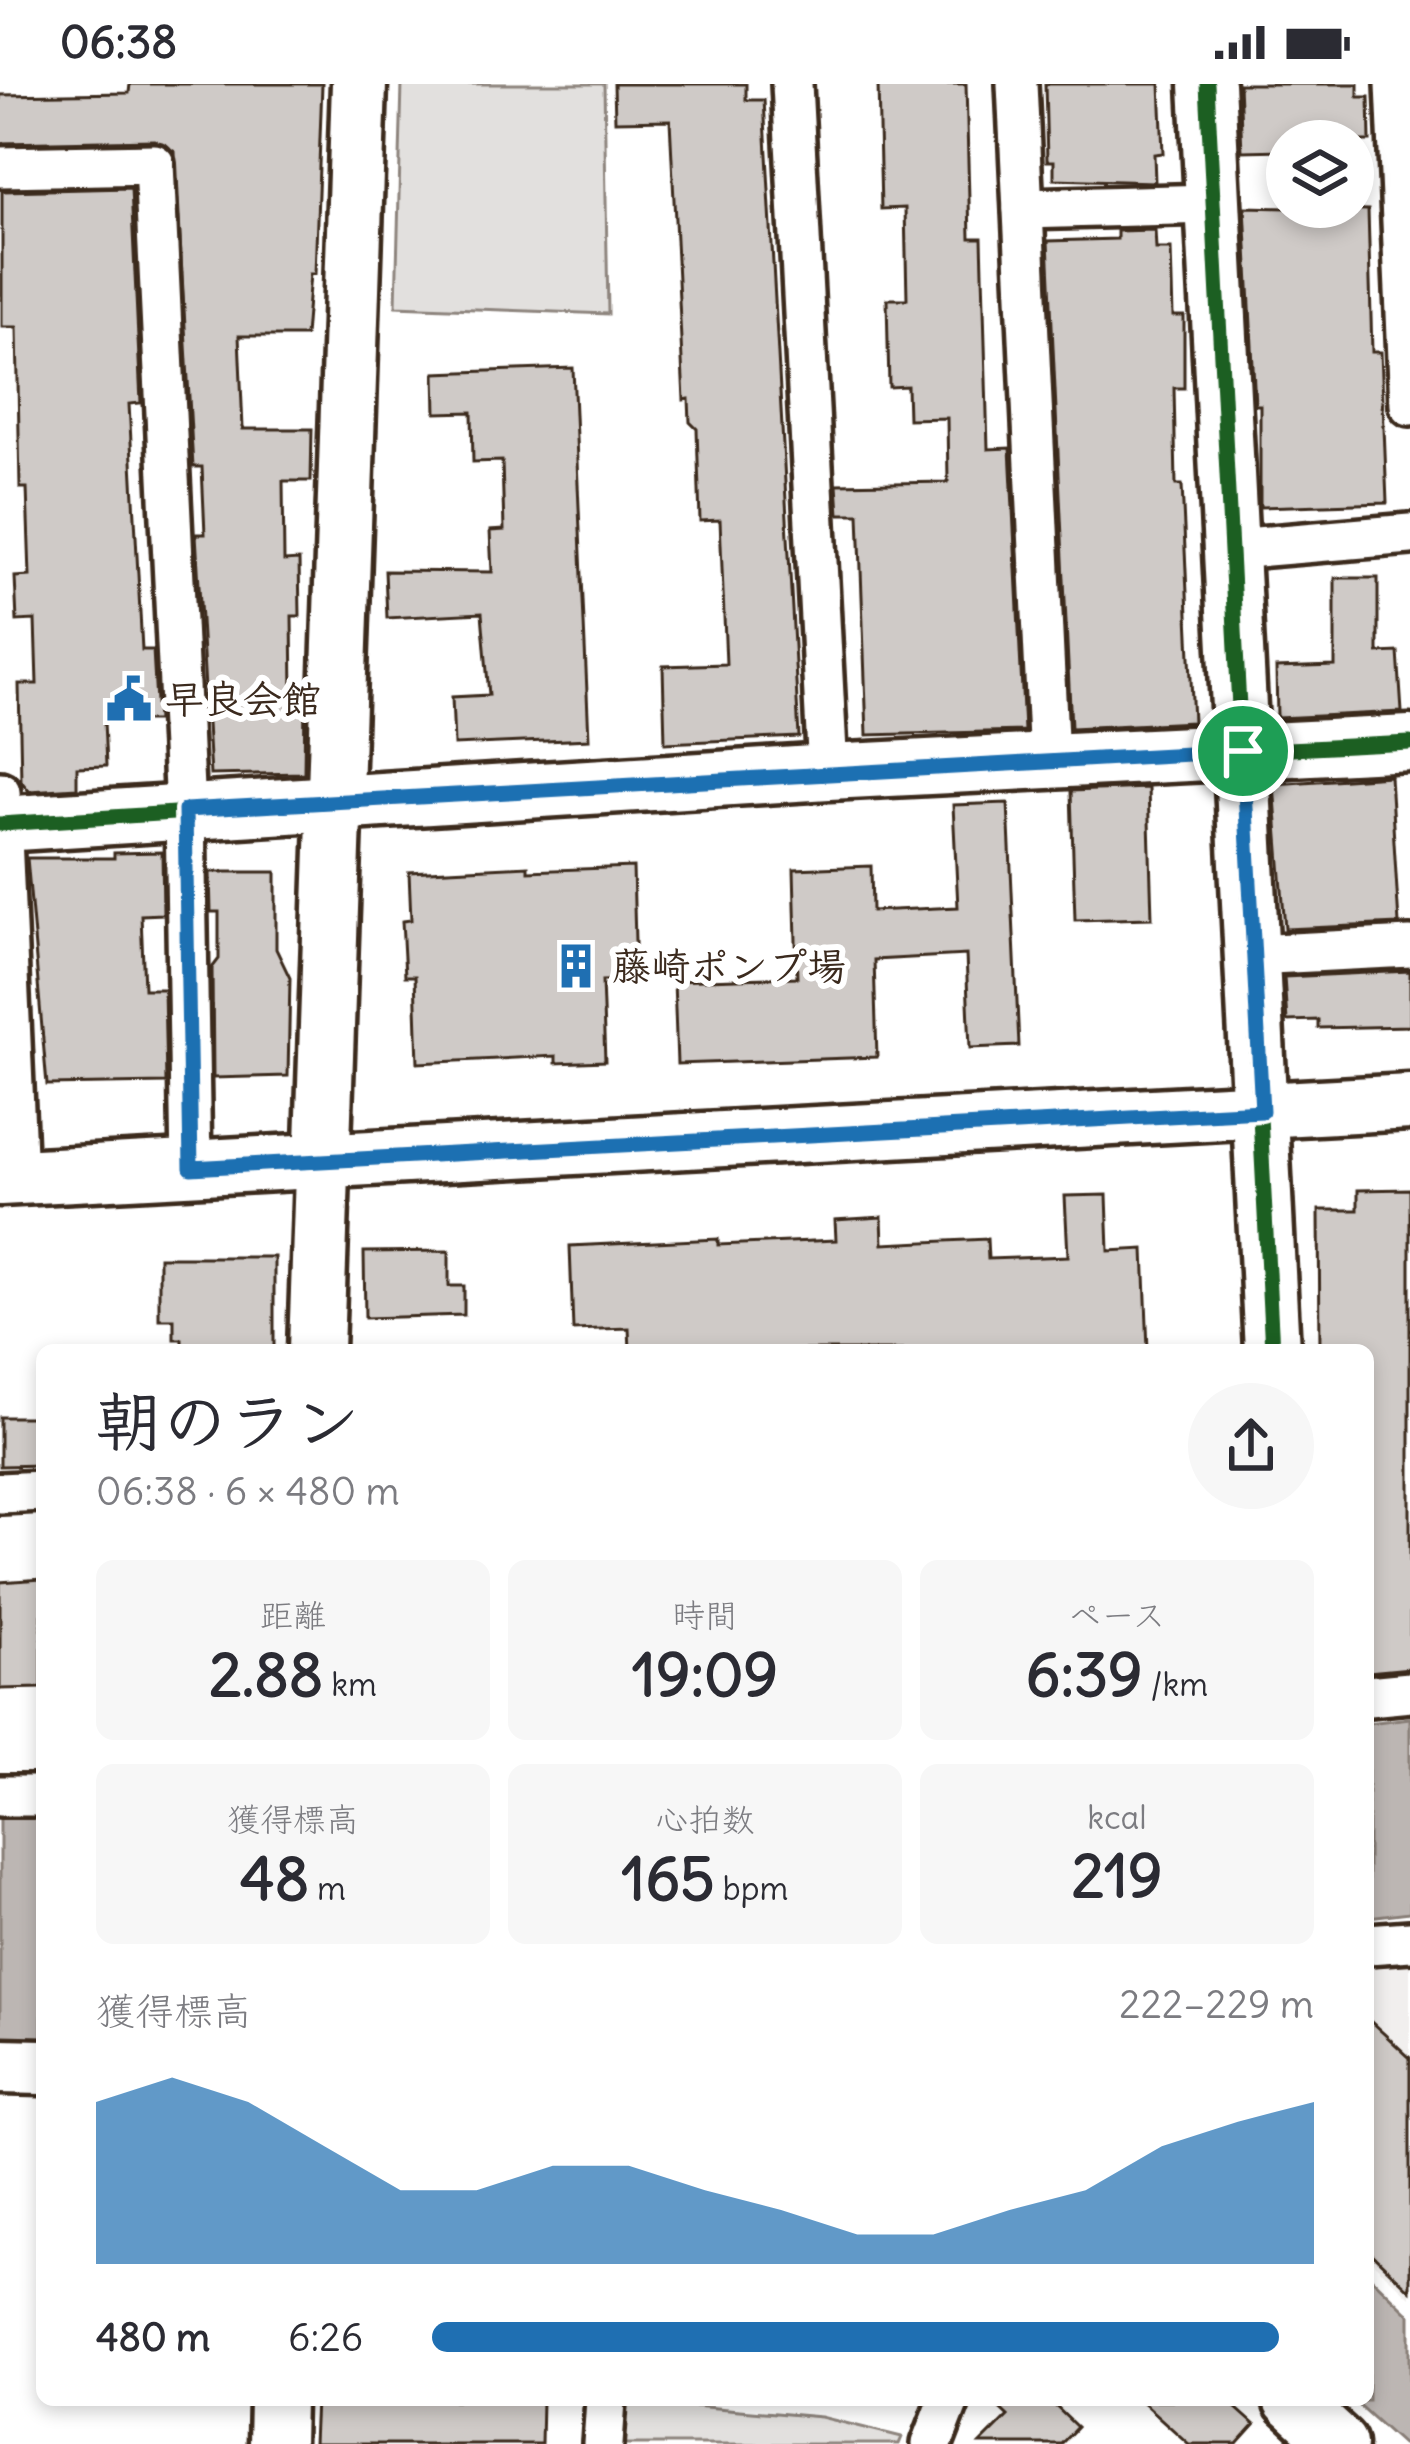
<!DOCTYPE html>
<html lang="ja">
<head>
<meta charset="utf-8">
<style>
	body { margin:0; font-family:Delius,"Klee One",sans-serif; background:#f7f7f7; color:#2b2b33; height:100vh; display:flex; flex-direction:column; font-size:45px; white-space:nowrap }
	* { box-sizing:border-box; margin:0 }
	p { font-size:39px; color:#7c7c81 }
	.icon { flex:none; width:66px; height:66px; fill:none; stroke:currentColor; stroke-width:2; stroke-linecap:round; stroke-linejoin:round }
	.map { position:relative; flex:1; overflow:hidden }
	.drawer { position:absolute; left:36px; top:1260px; width:1338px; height:1062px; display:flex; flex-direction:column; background:#fff; border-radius:18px; box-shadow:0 6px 18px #0003 }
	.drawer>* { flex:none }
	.buttons { position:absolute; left:1266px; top:36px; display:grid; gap:24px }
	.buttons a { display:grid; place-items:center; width:108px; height:108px; border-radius:50%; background:#fff; box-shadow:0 6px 18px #0003; font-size:60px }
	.pin { position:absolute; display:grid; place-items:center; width:102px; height:102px; color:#fff; margin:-51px; border:6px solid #fff; border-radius:50%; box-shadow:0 3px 12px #0007 }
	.round { display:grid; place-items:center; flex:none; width:126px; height:126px; border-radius:63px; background:#f7f7f7 }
	.head { display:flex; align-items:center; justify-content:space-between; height:204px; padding:0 60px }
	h1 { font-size:66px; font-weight:700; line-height:90px }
	.stats { display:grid; grid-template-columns:repeat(3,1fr); gap:18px; height:204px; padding:12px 60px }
	.stats div { display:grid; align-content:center; border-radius:18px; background:#f7f7f7; text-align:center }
	.stats b { font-size:60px; font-weight:700 }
	.stats small { font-size:33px; font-weight:400 }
	.stats p { font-size:33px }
	.chart { height:336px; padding:24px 60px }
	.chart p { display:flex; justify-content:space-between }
	.chart svg { width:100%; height:216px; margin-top:12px; fill:#1f6fb2; opacity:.7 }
	ul { padding:0 60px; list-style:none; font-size:39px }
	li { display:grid; grid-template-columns:192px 144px 1fr; align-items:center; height:90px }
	li i { height:30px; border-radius:15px; background:#1f6fb2 }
	.status { display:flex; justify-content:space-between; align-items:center; height:84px; padding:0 60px; background:#fff; direction:ltr }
	.status svg { height:33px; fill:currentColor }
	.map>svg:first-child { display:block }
</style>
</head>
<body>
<div class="status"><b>06:38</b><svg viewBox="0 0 49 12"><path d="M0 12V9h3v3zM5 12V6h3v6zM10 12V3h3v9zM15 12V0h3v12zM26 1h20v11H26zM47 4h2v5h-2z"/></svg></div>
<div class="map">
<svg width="1410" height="2360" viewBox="0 0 1410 2360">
	<rect width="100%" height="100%" fill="#fff"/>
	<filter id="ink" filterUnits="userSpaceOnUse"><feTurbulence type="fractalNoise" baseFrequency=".00833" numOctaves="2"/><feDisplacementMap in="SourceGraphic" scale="24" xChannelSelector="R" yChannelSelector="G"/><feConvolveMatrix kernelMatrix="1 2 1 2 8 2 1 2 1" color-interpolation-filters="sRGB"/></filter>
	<g filter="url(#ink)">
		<path fill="#f1efee" d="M1410,1841v372l-42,-39v-328z"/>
		<g fill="#e2e0de" stroke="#8e857e" stroke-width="3">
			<path d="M402,0h202l4,230 -212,-8z"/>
			<path d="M623,2316l198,17 81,20 -3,7h-278z"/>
		</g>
		<g fill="#bcb6b3" stroke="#887e77" stroke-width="3">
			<path d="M1410,1634v194l-42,5v-194z"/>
			<path d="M0,1726h42v231l-42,-1z"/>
			<path d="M1368,2190l42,41v129h-8l-49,-44h15z"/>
		</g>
		<g fill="#cfcac7" stroke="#3b2a1e" stroke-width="3">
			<path d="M130,0h192l-7,190h-5l-5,62h-66l4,93h69l-1,52h-28l1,80 15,-1 1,56h-8l1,80h12l-1,77 -94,2 -14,-241h9l-3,-67h-9l-18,-315 -21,-12 -154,3v-48l129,-2z"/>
			<path d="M614,0h132v16h18l35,637 -134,6 -2,-77 63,-2 -6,-144 -20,1 -3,-92 -7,-7 -1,-23 -5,1 -14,-280 -55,1z"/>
			<path d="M878,0h88l4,154h12l6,211 22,-1 14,283 -157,4 -8,-221h-20l-2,-30 111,-2 -1,-64 -39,1 -1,-33 -18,1 -2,-88h20l-2,-91 -24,1z"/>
			<path d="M1045,0h115l3,69 -9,1 1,28 -101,-3v-18h-7z"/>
			<path d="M1239,0h119v13h11l1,44h-83v9l-45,1z"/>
			<path d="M131,104l10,215 -12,1 13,246h11l4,71h-53l2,45 -29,1v21l-48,3 -8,-10 -2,-97h18l-2,-64 -18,1 -2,-44 15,-1 -3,-88h-7l-3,-161h-15v-136z"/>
			<path d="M1245,123l123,3 4,142h9l6,151 -127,4v-102h-5z"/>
			<path d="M1155,146l1,19h15l2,67h11v72h-10l2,97h6l11,237 -122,6 -23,-487 69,-2v-8z"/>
			<path d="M573,284l16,371 -135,6 -2,-48 37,-2 -7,-82 -95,5 -2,-47 107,1 -2,-41 14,-1 -2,-69 -29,1 -1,-50 -36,1 -1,-40z"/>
			<path d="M1335,494h43v75l20,-1 4,60 -125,6 -1,-50 59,-2z"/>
			<path d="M1390,692l9,148 -114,5 -11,-145z"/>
			<path d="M1148,704l4,130 -77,2 -4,-129z"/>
			<path d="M1008,719l11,243 -49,2 -4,-93 -92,5 3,97 -200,7 -3,-83 123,-4 -3,-108 77,-3 1,45 86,-4 -5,-102z"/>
			<path d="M162,768l1,62 -22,1 3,74h20l2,94 -119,2 -20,-227h87v-5z"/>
			<path d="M528,782v5l105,-4 3,113 -34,1 3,80 -49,2v-7l-138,7 -3,-87h-10l-3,-55 9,-1 -2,-48z"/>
			<path d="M210,788h66v77l14,29 -2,98 -75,2 -1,-110 7,-9v-47h-8z"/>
			<path d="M1410,887v55l-92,2v-8l-31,1 -3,-44z"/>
			<path d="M1410,1105v479l-42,4v-322h-48l-1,-140h39v-20z"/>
			<path d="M1107,1111l2,56 35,-2 4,101h-518l-1,-22 -56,2 -3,-84 148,-7v6l118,-5 -1,-20 47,-3 1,27 104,-5 1,20 80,-3 -3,-60z"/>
			<path d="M449,1167v35h15v29l-99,3 -1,-66z"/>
			<path d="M159,1173h115v93h-92v-11h-8v-20h-15z"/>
			<path d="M0,1333h42v48l-42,1z"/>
			<path d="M42,1495v109l-42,1v-107z"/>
			<path d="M1368,1935l42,39v232l-42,-40z"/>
			<path d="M315,2316h227l-1,44h-228z"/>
			<path d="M991,2316h58l28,27 -16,17h-81l28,-28z"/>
			<path d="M1140,2316h87l28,25 -17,19h-49z"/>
		</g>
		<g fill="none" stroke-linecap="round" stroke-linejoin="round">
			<g stroke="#3b2a1e" stroke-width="48">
				<g id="street">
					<path d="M792,0l36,688"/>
					<path d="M1017,0l32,677"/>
					<path d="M1396,0l14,321"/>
					<path d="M0,83l154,-3 31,646 6,359"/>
					<path d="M1023,125l190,-5"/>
					<path d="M1233,465l177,-15"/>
					<path d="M0,708l17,385"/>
					<path d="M1253,871l157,-8"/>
					<path d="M0,1409l42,-2"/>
					<path d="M1368,1612l42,-4"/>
					<path d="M0,1712h42"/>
					<path d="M1368,1860l42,-3"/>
					<path d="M603,2360l3,-44"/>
					<path d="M932,2360l17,-44"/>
				</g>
			</g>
			<g stroke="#3b2a1e" stroke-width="63">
				<g id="secondary">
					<path d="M1207,0l65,1266"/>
					<path d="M0,740l828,-52 582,-29"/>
					<path d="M0,1094l1410,-76"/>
					<path d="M316,1266l43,-1266"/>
					<path d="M0,1982l42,1"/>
					<path d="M1291,2316l48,44"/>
					<path d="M276,2360l1,-44"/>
				</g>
			</g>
			<use href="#street" stroke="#fff" stroke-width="39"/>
			<use href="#secondary" stroke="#fff" stroke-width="54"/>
			<g stroke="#fff" stroke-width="22">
				<g id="cycleway">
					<path d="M1207,0l65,1266"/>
					<path d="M0,740l828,-52 582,-29"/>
				</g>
			</g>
			<use href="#cycleway" stroke="#1b5e20" stroke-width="15"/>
		</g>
	</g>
	<g fill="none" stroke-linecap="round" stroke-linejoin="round" filter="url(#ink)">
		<g stroke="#fff" stroke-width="24">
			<path id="route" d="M1243,667l19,360 -1071,57 -6,-358z"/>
		</g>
		<use href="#route" stroke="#1f6fb2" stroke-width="15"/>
	</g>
	<defs>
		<g id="civic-bare" transform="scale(3.6)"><path d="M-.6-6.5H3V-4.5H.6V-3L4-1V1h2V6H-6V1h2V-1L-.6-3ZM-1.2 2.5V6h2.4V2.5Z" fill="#1f6fb2" stroke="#fff" stroke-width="2.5" paint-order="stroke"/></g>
		<g id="building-bare" transform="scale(3.6)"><path d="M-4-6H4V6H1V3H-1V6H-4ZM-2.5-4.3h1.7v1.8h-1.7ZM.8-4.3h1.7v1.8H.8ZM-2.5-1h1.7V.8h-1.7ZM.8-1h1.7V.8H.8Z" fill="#1f6fb2" stroke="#fff" stroke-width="2.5" paint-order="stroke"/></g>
	</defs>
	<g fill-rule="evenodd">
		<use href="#civic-bare" x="129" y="615"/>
		<use href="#building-bare" x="576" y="882"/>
	</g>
	<g text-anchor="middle" stroke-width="12" stroke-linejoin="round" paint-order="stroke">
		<g font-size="39" font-weight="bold" fill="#3b2a1e" stroke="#fff" text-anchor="start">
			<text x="165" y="629">早良会館</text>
			<text x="612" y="896">藤崎ポンプ場</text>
		</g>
	</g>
</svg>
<div class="buttons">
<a><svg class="icon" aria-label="layers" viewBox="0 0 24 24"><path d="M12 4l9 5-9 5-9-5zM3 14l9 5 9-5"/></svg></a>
</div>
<div class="pin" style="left:1243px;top:667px;background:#1e9e55"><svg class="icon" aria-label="arrive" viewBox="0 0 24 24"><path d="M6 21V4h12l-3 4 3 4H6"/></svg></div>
<section class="drawer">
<div class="head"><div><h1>朝のラン</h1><p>06:38 · 6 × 480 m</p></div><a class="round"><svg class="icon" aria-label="share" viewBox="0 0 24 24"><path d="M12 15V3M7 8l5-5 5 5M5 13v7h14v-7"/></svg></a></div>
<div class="stats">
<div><p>距離</p><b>2.88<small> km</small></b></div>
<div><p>時間</p><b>19:09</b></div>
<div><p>ペース</p><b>6:39<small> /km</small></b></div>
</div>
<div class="stats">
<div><p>獲得標高</p><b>48<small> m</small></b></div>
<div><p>心拍数</p><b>165<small> bpm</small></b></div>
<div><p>kcal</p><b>219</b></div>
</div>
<div class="chart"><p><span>獲得標高</span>222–229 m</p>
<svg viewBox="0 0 160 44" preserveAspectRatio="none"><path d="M0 44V11L10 6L20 11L30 20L40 29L50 29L60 24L70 24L80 29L90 33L100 38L110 38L120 33L130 29L140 20L150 15L160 11V44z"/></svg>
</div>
<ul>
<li><b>480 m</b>6:26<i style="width:96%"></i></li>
</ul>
</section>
</div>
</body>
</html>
